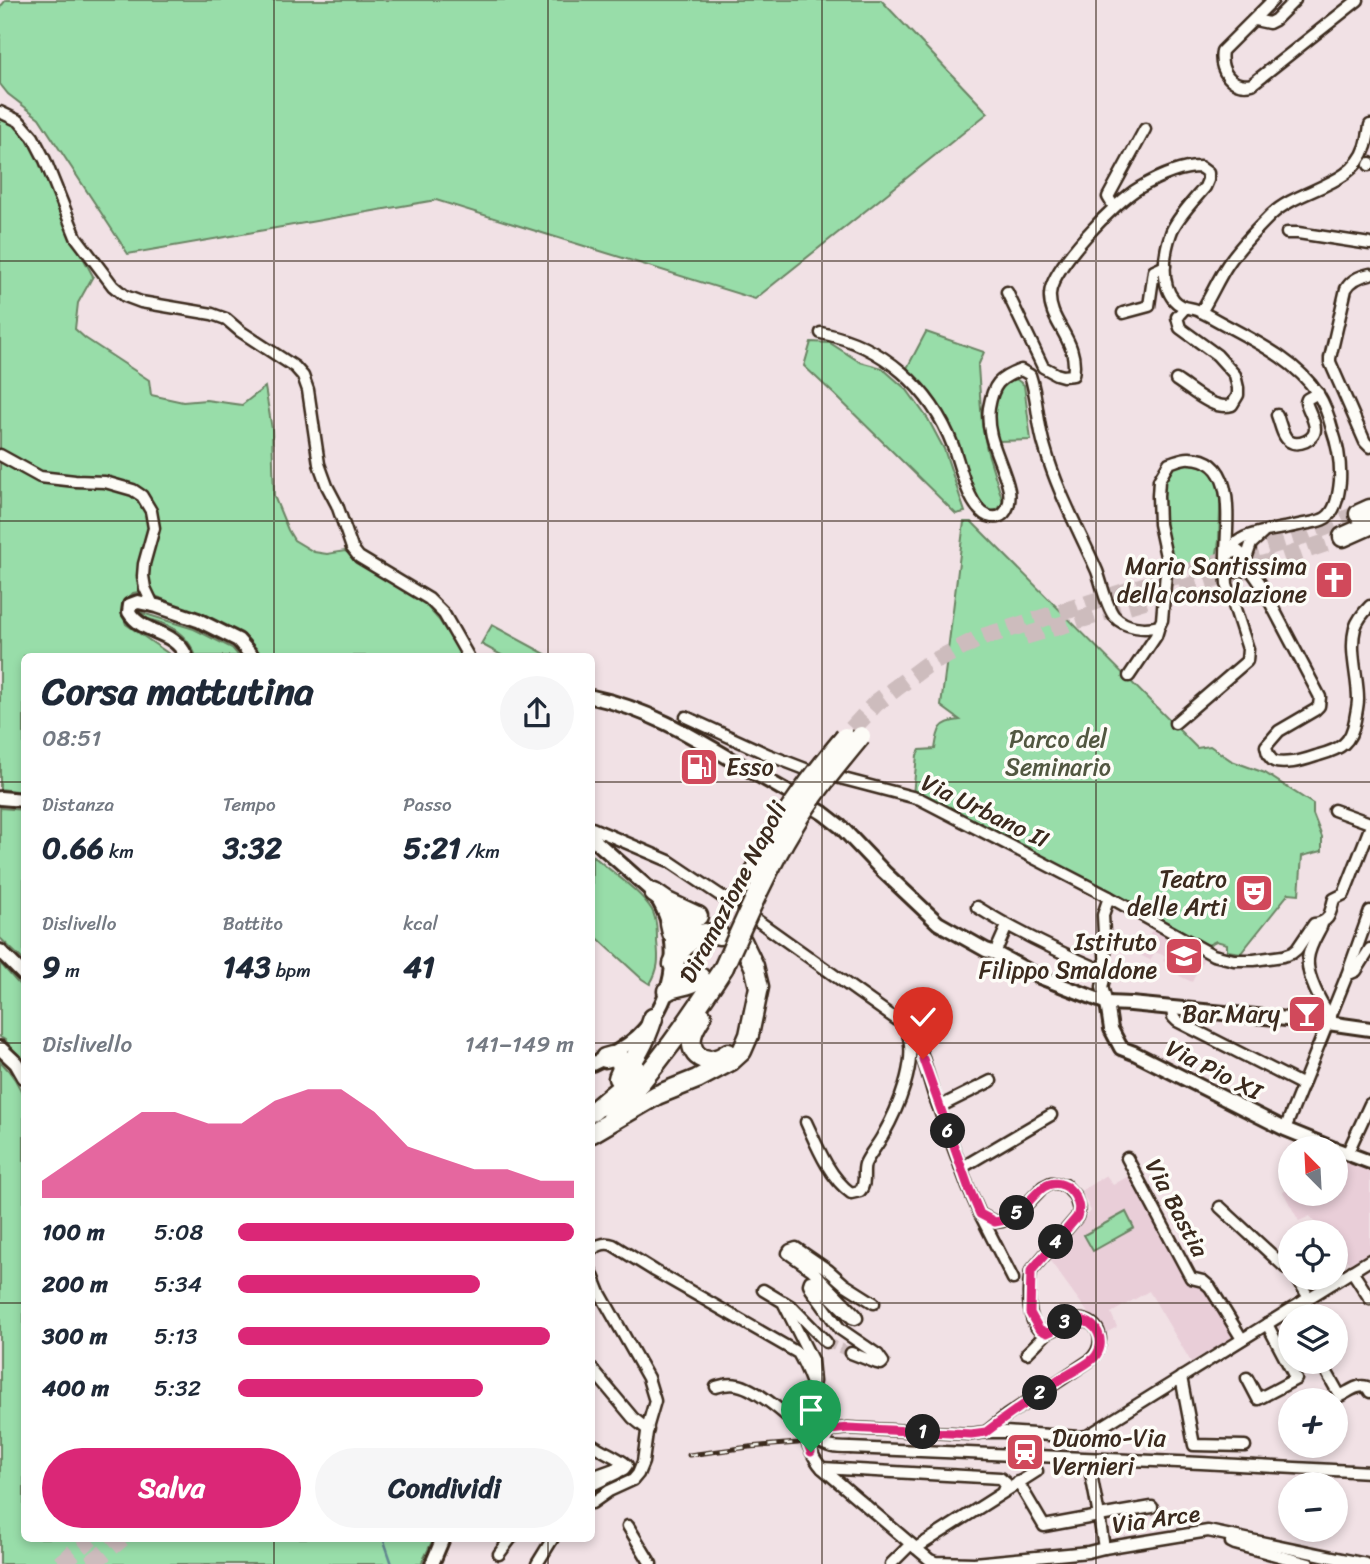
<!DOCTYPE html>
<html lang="it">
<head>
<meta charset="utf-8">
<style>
	body { margin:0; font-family:Sriracha,sans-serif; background:#f6f6f7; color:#1f2937; height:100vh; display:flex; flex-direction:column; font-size:26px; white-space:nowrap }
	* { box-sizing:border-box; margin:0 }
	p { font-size:23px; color:#747a83 }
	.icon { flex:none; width:38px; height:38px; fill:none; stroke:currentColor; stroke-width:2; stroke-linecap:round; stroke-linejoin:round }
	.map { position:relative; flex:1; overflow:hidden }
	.side { position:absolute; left:21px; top:653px; width:574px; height:889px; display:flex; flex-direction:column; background:#fff; border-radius:10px; box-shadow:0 4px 10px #0003 }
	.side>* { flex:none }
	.needle { width:46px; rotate:336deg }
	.tools { position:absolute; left:1278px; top:1136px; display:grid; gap:14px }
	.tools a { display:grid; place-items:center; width:70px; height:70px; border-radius:50%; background:#fff; box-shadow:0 4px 10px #0003; font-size:35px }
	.pin { position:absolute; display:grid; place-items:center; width:60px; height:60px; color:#fff; margin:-72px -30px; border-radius:50% 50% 50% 0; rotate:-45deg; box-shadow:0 0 7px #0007 }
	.pin .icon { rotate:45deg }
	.km { position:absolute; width:35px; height:35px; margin:-18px; border-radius:50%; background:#222; color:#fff; font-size:19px; line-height:35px; text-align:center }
	.round { display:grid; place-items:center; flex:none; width:74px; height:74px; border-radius:37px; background:#f6f6f7 }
	.overview { display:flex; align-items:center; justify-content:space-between; height:119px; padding:0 21px }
	h1 { font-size:38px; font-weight:700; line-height:52px }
	.stats { display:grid; grid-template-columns:repeat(3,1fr); gap:10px; height:119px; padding:7px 21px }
	.stats div { display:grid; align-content:center }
	.stats b { font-size:30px; font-weight:700 }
	.stats small { font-size:19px; font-weight:400 }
	.stats p { font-size:19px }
	.chart { height:196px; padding:14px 21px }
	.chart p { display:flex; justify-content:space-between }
	.chart svg { width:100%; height:126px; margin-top:7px; fill:#db2777; opacity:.7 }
	.cta { display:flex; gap:14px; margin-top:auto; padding:14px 21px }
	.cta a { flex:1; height:80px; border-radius:42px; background:#db2777; color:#fff; font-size:28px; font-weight:700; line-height:80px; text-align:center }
	.cta a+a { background:#f6f6f7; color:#1f2937 }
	ul { padding:0 21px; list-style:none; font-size:23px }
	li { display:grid; grid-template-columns:112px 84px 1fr; align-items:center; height:52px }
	li i { height:18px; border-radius:9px; background:#db2777 }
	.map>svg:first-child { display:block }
</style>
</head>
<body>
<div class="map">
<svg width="1370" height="1564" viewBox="0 0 1370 1564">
	<rect width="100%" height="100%" fill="#f1e1e5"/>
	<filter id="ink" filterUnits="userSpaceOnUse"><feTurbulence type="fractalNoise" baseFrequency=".0143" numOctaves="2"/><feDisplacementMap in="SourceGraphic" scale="14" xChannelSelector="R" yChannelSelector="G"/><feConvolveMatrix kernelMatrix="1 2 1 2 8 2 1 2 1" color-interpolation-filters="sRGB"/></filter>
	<g filter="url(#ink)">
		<g fill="#e9ced8">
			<path d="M1152,930l17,8 -3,6 4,2 2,-2 9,4v5l3,2 4,-7 17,8 -13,26 -13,-6 4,-8 -9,-5 -2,2 -9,-4 2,-5 -10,-4 -5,8 -12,-6z"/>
			<path d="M1347,1155l23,8v88l-20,13 -15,-18v-14h-11l-14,-16 -11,5 -16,-29 7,-4v6h45v-31z"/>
			<path d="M1132,1174l66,112 6,-3 30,53 -43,26 -42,-71 -38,22 6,14 -15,8 -11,-18 -43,-59 43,-47 -10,-20 25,-16 7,10z"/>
		</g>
		<g fill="#98dda9" stroke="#6a8464" stroke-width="2">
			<path d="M6,0h875l107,113 -233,186 -319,-99 -308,54 -89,-136 -31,-24 -8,-10v-77z"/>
			<path d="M0,117l6,1 22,14 28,62 5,23 32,59 -15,27 -3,26 10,9 64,42 2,15 32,7 23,-2 36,5 23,-18 7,42 2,67 14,34 6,10 20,12 13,2 18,-3 78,51 16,18 23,36h-203l-29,-28 -86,-37 -11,2 -8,9 -3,11 4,11 46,32h-148v136l-24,-3z"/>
			<path d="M926,332l58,20 -6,14 4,58 5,26 16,52c-8,16 -18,8 -27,-2l-41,-98 -20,-24 -9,-8z"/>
			<path d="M811,342l19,1 30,19 22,6 25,22 21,29 16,30 21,63 -9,2 -122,-120 -30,-28z"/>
			<path d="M1016,379l8,6 7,55 -34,1c-3,-20 -10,-57 19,-62z"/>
			<path d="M1183,463c20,0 25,4 38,19l-2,59 -3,18 -42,9 -8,-37 -3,-32 2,-21 7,-10z"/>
			<path d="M964,522h8l225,226 13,-2 22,15 33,12 48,31v10l9,23v14l-20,5 -3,38 -10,-1 -48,60 -14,-2v-7l-11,-3 -10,5 -293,-151 4,-40 3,-5 15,-1c3,-20 4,-27 25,-29l-19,-14z"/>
			<path d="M139,612l55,17 38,19 7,8h-43c-7,-17 -19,-28 -37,-34 -9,-3 -15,-3 -20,-10z"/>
			<path d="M492,625l57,31h-46l-22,-12z"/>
			<path d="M0,808l24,2v151l-24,-23z"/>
			<path d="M592,855c17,15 49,36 60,55 5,10 5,22 5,32 2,17 2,27 -7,42l-8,-5 -50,-46z"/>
			<path d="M0,963l24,27v72l-19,-22 -5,-3z"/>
			<path d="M0,1061c11,11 20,24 24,38v439h410l-13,26h-421z"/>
			<path d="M1126,1212l8,16 -41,23 -9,-16z"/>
		</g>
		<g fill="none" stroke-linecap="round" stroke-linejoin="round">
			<path stroke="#638991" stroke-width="2.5" d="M383,1538l9,26"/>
			<path stroke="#cdbcbd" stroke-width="10" stroke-dasharray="10 5" stroke-linecap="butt" d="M826,1342l25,11"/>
			<g stroke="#cdbcbd" stroke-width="18" stroke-dasharray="18 9" stroke-linecap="butt">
				<path d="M1025,636l246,-74 72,-25"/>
				<path d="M852,729l24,-26 49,-37 55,-28 321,-102 58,-22"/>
				<path d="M722,926l6,2 14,13"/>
				<path d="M60,1564l31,-26"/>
				<path d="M91,1564l31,-26"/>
			</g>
			<g stroke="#3b2a1e" stroke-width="15">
				<g id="street">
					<path d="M1273,0l-51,51c-3,19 9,38 30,33l106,-84"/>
					<path d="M1255,20l14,3 6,-3 20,-20"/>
					<path d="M0,112l19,9 14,16 12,23 31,77 37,49 12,10 16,6 71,12 14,5 14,12 55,36 8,9 5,14 11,74 8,22 10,19 15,43 7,9 70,42 15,15 24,42"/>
					<path d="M1369,165l1,-2"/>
					<path d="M1114,207l-6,-10 37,-68"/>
					<path d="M1287,233h11l72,11"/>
					<path d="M1370,274c-10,2 -19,6 -24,15l-16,69v4l35,80 5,5"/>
					<path d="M1007,292l36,75 13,7 7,2 10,-1c7,-35 -25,-52 -23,-81 1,-26 66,-93 89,-106 17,-10 41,-21 61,-21l8,6v7l-3,7c-9,11 -30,33 -34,46 -7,19 -11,51 3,67 7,8 14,7 23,10 5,2 10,5 14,7 37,21 84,41 107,77 7,11 11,23 14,35 6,17 9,33 8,52 -1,11 -3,26 -11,34 -5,6 -12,6 -19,8 -9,1 -18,4 -26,5 -23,4 -54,6 -59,35l5,8 9,1 7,-6 -1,-9 -7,-6 -9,3"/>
					<path d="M1201,312c10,-16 17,-33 27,-48 12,-18 28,-34 43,-49 28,-27 82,-28 95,-69 2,-7 3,-14 4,-21"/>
					<path d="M1123,313l26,-7 5,-35 11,-5"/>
					<path d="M821,333c62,12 110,55 132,113 7,18 15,62 35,70 18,6 23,-12 21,-26 -6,-28 -24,-52 -20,-82 4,-24 10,-30 32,-38l9,5c8,24 7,49 15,73 12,43 34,82 52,123 5,13 9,35 17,45 11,12 30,14 45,10l3,-6 5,-59 -8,-37 -1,-28 1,-16 10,-17c7,-2 15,-6 21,-5 48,1 36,66 36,99"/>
					<path d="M1176,380c15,9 37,31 56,25l6,-10v-7l-3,-13 -18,-20 -37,-27 -3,-11 8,-9"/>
					<path d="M1277,415c3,7 5,21 12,26 9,6 26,-1 26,-12 0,-9 -7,-19 -9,-27l1,-3 11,-6"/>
					<path d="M0,455l40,22 35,4 30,1 28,8 9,6 9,15 3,17 -10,36 -1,12 2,12 8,17"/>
					<path d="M1246,559l5,-15 12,-11"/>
					<path d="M1246,563l14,20 60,114 -1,9 -4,4 -36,21 -13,15c3,18 11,18 27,16 9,-1 17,-4 26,-7 22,-6 32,-12 36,-35 1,-7 3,-14 3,-21 0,-23 -9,-48 -3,-71 3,-9 9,-16 15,-22"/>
					<path d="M1129,676l27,-40 3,-10"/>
					<path d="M686,717l83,38 39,15"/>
					<path d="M1175,723l72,-62 1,-12 -21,-65 -1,-18"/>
					<path d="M836,777l84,22 189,98 104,58 21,5h20l29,-4 9,-3 5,-4 17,-25c17,-2 16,-12 20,-25l10,-5 26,-66"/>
					<path d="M1334,810l36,13"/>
					<path d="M592,828l77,33 64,43"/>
					<path d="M977,907c41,26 84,46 129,65"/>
					<path d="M754,918l153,109 13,21 14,47 34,92 12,27 15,8 7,-1 17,-9 24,-25 8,-4 14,2 10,11 4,14 -2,7 -46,54c-3,15 -5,52 11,61 9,4 23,-14 40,-12 23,4 22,29 7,41l-83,55 -20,16"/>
					<path d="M1322,924l-1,3c-5,10 -12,20 -13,32 -2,16 13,45 23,58"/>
					<path d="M995,953l12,-27"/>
					<path d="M1347,975l23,-64"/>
					<path d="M1107,1003l-5,-16 4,-15 -3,-57 6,-18"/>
					<path d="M1172,1008l1,9 4,4 126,64"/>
					<path d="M939,1107l52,-26"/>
					<path d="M806,1122c11,24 23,55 45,71l9,-2c7,-8 2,-18 5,-27 5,-11 13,-19 18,-29 15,-26 34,-72 25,-101"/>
					<path d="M1285,1129l62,-154 9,-4 14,-22"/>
					<path d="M1347,1154l23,-50"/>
					<path d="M1127,1158l64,120 12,3 7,6 32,52"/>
					<path d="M961,1168l90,-53"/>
					<path d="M1220,1207l66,61 4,1"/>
					<path d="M980,1214l33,65"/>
					<path d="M592,1250c6,-5 13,-8 21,-5l42,26 143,82c12,20 19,44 25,66"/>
					<path d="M1352,1271l18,28"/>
					<path d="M592,1273l8,20 48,85 7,23 -7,24 -5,37 -5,12 -5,6 -24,11 -17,12"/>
					<path d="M1297,1278l12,20"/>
					<path d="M763,1290l20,12 29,58 2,22"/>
					<path d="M1304,1301l9,15"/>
					<path d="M784,1302l8,5 34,35"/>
					<path d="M851,1353l26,10 4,1 2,-2 -5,-7 -38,-26 -29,-40 -2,-5 1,-3 15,11 27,26 3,1 2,-1 -1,-3 -44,-45 -24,-17 2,-3 6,-2 32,22 16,14 30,19"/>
					<path d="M1027,1353l20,-20"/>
					<path d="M1321,1362l19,34c9,-4 17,-12 27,-9l3,5"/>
					<path d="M592,1369l41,49 15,12"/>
					<path d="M1181,1377l13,68 51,1"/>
					<path d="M1247,1378l11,21 38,-20 -29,-55"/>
					<path d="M716,1387c7,-2 14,-4 22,-2 17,3 56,34 65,49 7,12 9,24 19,34l89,76"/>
					<circle cx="820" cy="1429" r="10"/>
					<path d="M830,1430l18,-2 123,6 15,-2h19l75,5 7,-1 283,-176"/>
					<path d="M815,1439l1,-1c10,10 20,10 34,10"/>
					<path d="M592,1444c11,8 24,12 35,21l-3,4 -6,3"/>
					<path d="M822,1468l178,10 6,5 -3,8"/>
					<path d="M1352,1471l18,1"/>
					<path d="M1091,1474l8,42 53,-9"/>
					<path d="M592,1477l22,-8 2,-1 2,3 -1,2 -25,12"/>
					<path d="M1018,1482l26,44 55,-10 5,32"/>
					<path d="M628,1526l23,38"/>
					<path d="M1232,1536l-1,6 4,2 74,20"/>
					<path d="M916,1548l121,-77"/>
					<path d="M499,1554l12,-16"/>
					<path d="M537,1564l16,-26"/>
					<path d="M891,1564l20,-20 19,16 5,2 39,1 114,-11 16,-4 104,-17 158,33"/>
				</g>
			</g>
			<g stroke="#3b2a1e" stroke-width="18">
				<g id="secondary">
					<path d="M186,656c-12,-27 -43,-21 -57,-44l1,-7 8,-3 19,4 41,14 40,20 14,16"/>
					<path d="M592,697c54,11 100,39 147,67 28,16 56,32 84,49l18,14 43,45 54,51 48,27 9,3 45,24 67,26 24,1 197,19 42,6"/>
					<path d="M0,798l24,2"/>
					<path d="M592,838l62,55c30,45 23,106 -16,143 -14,13 -30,21 -46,28"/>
					<path d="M0,951l24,24"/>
					<path d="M1107,1003l4,26 10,19 13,5 151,76 47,19"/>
					<path d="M0,1048l16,15 8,14"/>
					<path d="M1335,1149l35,13"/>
					<path d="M432,1564l11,-26"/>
				</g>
			</g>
			<g stroke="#3b2a1e" stroke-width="23">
				<g id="highway">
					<path d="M1359,514l11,-5"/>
					<path d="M1343,537l27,-12"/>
					<path d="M654,893l13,9 30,14"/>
					<path d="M698,916l-24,4 -4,4 2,9c15,3 31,-1 47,2"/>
					<path d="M700,977c-13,7 -20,-2 -27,-13 7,-15 16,-24 32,-31"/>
					<path d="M667,991c10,-6 21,-4 31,-11"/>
					<path d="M702,1016c-4,6 -9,14 -10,21 -3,23 19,29 36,16"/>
					<path d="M605,1058l7,-2 8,3 2,10 -4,9"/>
					<path d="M621,1075c16,-16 25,-35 32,-57"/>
					<path d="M592,1112l33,-28 12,-14"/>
					<path d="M612,1114c43,-44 78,-95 112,-147"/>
					<path d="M592,1133l65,-38 40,-16 34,-18 11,-10 7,-16 10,-48 -5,-21 -12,-25"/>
				</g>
			</g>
			<use href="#street" stroke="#fdfcf7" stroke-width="10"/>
			<use href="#secondary" stroke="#fdfcf7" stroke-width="12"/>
			<use href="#highway" stroke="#fdfcf7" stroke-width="18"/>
			<g stroke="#3b2a1e" stroke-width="5">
				<path id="rail" d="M689,1455l60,-8 49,-4"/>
			</g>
			<use href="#rail" stroke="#fdfcf7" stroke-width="2.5" stroke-dasharray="8" stroke-linecap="butt"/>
			<g stroke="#3b2a1e" stroke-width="15" stroke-linecap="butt">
				<path id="street-bridge" d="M850,1448l351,15 151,8"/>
			</g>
			<g stroke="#3b2a1e" stroke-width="23" stroke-linecap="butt">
				<g id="highway-bridge">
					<path d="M753,876c23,-52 56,-96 92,-139"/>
					<path d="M724,967c21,-47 42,-96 69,-140 19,-32 44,-62 68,-91"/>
				</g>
			</g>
			<use href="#street-bridge" stroke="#fdfcf7" stroke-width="10"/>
			<use href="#highway-bridge" stroke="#fdfcf7" stroke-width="18"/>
		</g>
	</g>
	<g fill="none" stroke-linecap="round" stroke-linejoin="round" filter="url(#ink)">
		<g stroke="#fff" stroke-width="14">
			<path id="route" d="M811,1452l-3,-8 8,-6 10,-1 4,-7 18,-2 123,6 15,-2c25,-19 50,-36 76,-54 10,-6 23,-12 32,-20 14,-15 3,-39 -18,-38 -12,1 -18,9 -29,13l-8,-4 -9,-16 1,-42 46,-54c3,-8 2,-13 -2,-21 -3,-5 -6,-9 -12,-11 -19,-8 -31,15 -43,26 -7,6 -16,10 -25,11l-15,-8 -12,-28 -45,-127"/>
		</g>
		<use href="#route" stroke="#db2777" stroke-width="9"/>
	</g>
	<path fill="none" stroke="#3b2a1e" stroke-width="2" stroke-opacity="0.55" d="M274,0v656M548,0v656M822,0v1564M1096,0v1564M0,261h1370M0,521h1370M0,782h24M592,782h778M0,1043h24M592,1043h778M0,1303h24M592,1303h778M274,1538v26M548,1538v26"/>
	<defs>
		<g id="church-square" transform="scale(2.0125)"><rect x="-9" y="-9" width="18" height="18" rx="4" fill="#d1495b" stroke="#fdfcf7"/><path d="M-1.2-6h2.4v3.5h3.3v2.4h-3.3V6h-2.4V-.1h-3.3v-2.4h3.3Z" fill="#fff"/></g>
		<g id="fuel-square" transform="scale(2.0125)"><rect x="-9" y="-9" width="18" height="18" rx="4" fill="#d1495b" stroke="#fdfcf7"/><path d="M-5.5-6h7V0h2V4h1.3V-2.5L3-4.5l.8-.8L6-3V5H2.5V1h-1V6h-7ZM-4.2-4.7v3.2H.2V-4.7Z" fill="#fff"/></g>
		<g id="theatre-square" transform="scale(2.0125)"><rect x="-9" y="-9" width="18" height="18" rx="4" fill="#d1495b" stroke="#fdfcf7"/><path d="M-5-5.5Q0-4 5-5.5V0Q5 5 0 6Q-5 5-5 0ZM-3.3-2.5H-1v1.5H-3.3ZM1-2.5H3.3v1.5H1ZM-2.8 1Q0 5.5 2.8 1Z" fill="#fff"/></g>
		<g id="university-square" transform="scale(2.0125)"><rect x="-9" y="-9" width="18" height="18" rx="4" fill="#d1495b" stroke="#fdfcf7"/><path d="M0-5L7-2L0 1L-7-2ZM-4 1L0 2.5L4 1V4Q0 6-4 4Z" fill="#fff"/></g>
		<g id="bar-square" transform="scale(2.0125)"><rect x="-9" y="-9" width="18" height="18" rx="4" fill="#d1495b" stroke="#fdfcf7"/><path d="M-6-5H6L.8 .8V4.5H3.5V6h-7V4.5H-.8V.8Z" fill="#fff"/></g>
		<g id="station-square" transform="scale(2.0125)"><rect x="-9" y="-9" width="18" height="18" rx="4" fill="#d1495b" stroke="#fdfcf7"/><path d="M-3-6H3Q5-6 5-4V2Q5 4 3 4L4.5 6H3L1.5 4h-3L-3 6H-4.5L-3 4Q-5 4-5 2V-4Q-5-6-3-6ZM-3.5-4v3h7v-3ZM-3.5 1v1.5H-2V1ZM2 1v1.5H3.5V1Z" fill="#fff"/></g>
	</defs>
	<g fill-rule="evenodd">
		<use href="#church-square" x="1334" y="580"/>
		<use href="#fuel-square" x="699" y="767"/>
		<use href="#theatre-square" x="1254" y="893"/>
		<use href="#university-square" x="1184" y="956"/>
		<use href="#bar-square" x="1307" y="1014"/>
		<use href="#station-square" x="1025" y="1452"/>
	</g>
	<g text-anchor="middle" stroke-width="7" stroke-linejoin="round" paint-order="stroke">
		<g font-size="24" fill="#3b2a1e" stroke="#fdfcf7" text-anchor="end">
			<text x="1307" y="574">Maria Santissima<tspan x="1307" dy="28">della consolazione</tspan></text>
			<text x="726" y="775" text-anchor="start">Esso</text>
			<text x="1227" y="887">Teatro<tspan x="1227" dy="28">delle Arti</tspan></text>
			<text x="1157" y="950">Istituto<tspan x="1157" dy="28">Filippo Smaldone</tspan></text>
			<text x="1280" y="1022">Bar Mary</text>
			<text x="1052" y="1446" text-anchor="start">Duomo-Via<tspan x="1052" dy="28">Vernieri</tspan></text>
		</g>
		<g font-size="24" fill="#525741" stroke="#fdfcf7">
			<text x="1058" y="747">Parco del<tspan x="1058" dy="28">Seminario</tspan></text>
		</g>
		<g font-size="24" fill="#3b2a1e" stroke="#fdfcf7">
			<text transform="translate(985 811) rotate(26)" y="8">Via Urbano II</text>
			<text transform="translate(733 892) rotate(-62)" y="8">Diramazione Napoli</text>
			<text transform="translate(1214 1070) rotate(27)" y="8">Via Pio XI</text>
			<text transform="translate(1177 1208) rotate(62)" y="8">Via Bastia</text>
			<text transform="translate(1156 1519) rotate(-8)" y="8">Via Arce</text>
		</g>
	</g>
</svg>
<div class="tools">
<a><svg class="needle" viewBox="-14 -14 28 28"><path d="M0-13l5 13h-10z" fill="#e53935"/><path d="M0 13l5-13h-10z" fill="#747a83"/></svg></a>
<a><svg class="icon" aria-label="locate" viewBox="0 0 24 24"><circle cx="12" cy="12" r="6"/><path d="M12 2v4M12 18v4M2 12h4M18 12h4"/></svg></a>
<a><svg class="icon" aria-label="layers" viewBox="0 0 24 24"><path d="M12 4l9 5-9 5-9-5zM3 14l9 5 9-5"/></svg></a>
<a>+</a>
<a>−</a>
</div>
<div class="pin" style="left:811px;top:1452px;background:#1e9e55"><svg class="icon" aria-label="arrive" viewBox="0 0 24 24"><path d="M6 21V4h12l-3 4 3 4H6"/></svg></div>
<div class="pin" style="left:923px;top:1059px;background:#d93025"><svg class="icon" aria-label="check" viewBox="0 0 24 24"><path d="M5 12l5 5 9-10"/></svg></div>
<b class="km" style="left:923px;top:1432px">1</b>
<b class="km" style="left:1040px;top:1393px">2</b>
<b class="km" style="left:1065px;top:1322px">3</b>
<b class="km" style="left:1056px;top:1242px">4</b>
<b class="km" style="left:1017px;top:1213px">5</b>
<b class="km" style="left:948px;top:1131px">6</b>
<section class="side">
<div class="overview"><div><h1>Corsa mattutina</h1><p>08:51</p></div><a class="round"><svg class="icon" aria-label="share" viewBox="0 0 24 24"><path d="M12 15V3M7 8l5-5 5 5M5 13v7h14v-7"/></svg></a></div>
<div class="stats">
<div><p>Distanza</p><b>0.66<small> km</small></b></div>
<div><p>Tempo</p><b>3:32</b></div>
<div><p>Passo</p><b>5:21<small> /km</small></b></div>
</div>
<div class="stats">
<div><p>Dislivello</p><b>9<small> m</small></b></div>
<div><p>Battito</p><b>143<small> bpm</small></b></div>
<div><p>kcal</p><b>41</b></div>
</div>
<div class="chart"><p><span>Dislivello</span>141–149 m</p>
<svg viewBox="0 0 160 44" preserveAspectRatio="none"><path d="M0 44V38L10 30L20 22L30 14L40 14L50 18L60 18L70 10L80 6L90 6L100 14L110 26L120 30L130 34L140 34L150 38L160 38V44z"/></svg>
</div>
<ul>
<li><b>100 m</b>5:08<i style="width:100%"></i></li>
<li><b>200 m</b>5:34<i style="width:72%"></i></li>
<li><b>300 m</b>5:13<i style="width:93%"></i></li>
<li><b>400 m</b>5:32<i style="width:73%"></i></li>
</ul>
<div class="cta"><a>Salva</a><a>Condividi</a></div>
</section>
</div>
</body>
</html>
